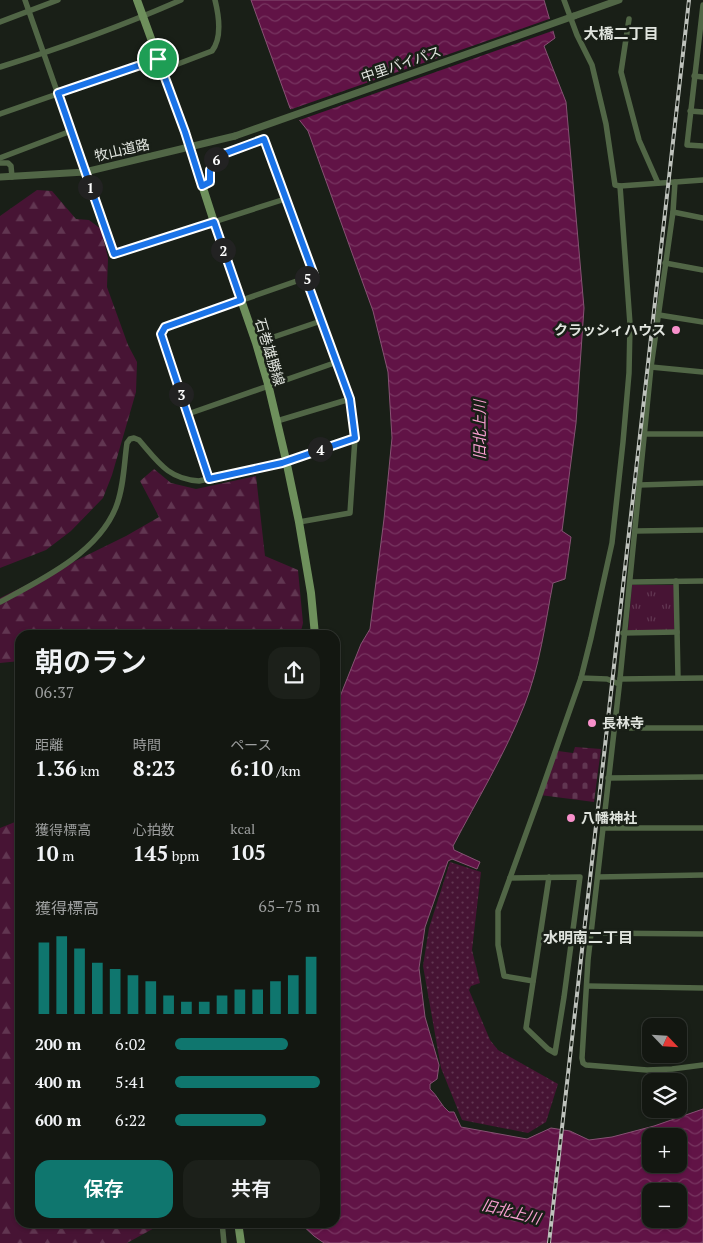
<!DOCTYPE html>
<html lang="ja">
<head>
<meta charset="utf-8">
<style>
	body { margin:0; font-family:"PT Serif","Noto Sans JP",serif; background:#1c201a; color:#f1f3f6; height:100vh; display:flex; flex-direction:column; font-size:19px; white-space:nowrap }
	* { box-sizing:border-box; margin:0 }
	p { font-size:16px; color:#9d9f9f }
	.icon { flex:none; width:28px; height:28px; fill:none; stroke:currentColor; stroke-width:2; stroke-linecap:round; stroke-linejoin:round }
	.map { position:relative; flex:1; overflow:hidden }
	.side { position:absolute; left:15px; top:630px; width:325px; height:598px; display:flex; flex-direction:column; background:#131711; border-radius:15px; box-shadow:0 1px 4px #0004,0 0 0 1px #323631 }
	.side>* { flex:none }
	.needle { width:32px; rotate:115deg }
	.buttons { position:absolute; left:642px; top:1018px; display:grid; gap:10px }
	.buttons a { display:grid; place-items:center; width:45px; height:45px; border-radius:10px; background:#131711; box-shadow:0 1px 4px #0004,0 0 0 1px #323631; font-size:25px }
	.pin { position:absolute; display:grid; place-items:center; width:42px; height:42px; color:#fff; margin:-21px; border:2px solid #fff; border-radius:50%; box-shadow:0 1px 5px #0007 }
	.km { position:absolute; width:25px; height:25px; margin:-12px; border-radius:50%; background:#222; color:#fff; font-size:14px; line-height:25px; text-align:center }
	.round { display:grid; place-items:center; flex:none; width:52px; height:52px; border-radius:15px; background:#1c201a }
	.summary { display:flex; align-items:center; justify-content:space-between; height:85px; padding:0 20px }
	h1 { font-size:28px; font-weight:600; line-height:38px }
	.figures { display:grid; grid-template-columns:repeat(3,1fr); gap:8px; height:85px; padding:5px 20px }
	.figures div { display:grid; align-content:center }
	.figures b { font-size:21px; font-weight:600 }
	.figures small { font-size:14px; font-weight:400 }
	.figures p { font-size:14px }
	.chart { height:140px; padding:10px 20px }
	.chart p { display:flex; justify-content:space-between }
	.chart svg { width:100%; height:90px; margin-top:5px; stroke:#0f766e; stroke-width:6 }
	.primary-button { display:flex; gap:10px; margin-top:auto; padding:10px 20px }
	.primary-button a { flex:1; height:58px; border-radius:15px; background:#0f766e; color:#fff; font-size:20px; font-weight:600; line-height:58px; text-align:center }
	.primary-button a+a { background:#1c201a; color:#f1f3f6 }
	ul { padding:0 20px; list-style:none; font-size:16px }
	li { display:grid; grid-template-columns:80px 60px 1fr; align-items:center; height:38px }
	li i { height:12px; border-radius:6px; background:#0f766e }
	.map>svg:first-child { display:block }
</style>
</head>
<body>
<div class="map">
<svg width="703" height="1243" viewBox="0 0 703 1243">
	<defs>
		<pattern id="grass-dots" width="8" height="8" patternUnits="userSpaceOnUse" patternTransform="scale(1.25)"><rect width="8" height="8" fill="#471434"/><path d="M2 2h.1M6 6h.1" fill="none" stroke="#613651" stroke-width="1.8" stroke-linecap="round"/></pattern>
		<pattern id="forest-firs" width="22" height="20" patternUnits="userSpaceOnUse" patternTransform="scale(1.25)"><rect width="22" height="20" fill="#471434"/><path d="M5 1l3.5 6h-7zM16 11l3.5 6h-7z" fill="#613651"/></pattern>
		<pattern id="cemetery-stones" width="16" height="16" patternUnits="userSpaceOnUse" patternTransform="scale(1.25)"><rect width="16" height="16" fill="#471434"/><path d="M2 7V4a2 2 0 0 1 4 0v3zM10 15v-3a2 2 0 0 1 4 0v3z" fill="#613651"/></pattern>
		<pattern id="park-tufts" width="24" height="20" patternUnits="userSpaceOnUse" patternTransform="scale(1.25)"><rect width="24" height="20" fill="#471434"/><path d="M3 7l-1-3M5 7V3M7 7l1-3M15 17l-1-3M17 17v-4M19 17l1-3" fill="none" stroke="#613651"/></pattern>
		<pattern id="water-waves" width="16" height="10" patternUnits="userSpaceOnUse" patternTransform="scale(1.25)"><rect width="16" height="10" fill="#611346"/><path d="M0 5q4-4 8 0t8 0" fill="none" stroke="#773560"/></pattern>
	</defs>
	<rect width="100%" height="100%" fill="#191f17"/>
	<path fill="url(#grass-dots)" d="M450,862l31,10 -9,78 8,33 -9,3 -2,4 21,50 8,10 60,34 -12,38 -18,11 -66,-13 -21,-52 -18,-102 6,-38z"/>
	<g fill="url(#forest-firs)">
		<path d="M37,190l15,1 24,28 13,1 12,9 7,29 -1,29 21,58 9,17 -1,30 -24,83 -9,23 -32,33 -25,19 -46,18v-352z"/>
		<path d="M154,469l17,14 25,6 60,-13 9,80 33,14 5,53 -3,12h-280v26l-20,2v-65l126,-62 33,-19 -19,-36z"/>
		<path d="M20,820v402l140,1 -2,3 -31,17h-127v-415z"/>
	</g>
	<path fill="url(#cemetery-stones)" d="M575,747l26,2 -7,53 -54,-7 18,-44 15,2z"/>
	<path fill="url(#park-tufts)" d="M632,585h44l-2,45h-46z"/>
	<path fill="url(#water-waves)" stroke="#875274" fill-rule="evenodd" d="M251,0h293l11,38 -11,8 22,56 18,206 -8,115 -14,108 9,6 -6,42 -12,4c-8,41 -13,83 -29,123 -19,48 -47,94 -71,140l1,4 26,12 -3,7 -25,-10 -4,2 -23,66 -6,41 6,49 14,48 -2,14 -7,5v5c8,7 11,17 19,23h5l7,15 66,12 24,-11 19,3 19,9 23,-3 42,-11 49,-17v134h-379l-10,-7 -14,-13 35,-1v-513l26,-65 9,-15 14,-110 8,-81 -4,-66 -15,-61 -65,-180 -18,-23zM651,1136h28v28h-28zM651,1191h28v28h-28z"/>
	<path fill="#191f17" d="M552,18l3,12 -258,91 -8,-11z"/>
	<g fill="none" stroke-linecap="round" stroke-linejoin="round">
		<g stroke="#516646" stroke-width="5.5">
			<path d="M25,0l89,254 171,-55"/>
			<path d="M564,0l13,35 15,30 14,59 9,61 5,1 83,-6"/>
			<path d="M703,5l-16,140 16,1"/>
			<path d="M629,19l-8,53 18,68 19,43"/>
			<path d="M0,22l58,-22"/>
			<path d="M0,67c61,-19 122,-41 181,-67"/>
			<path d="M162,70l50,-19c10,-13 7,-35 3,-51"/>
			<path d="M694,76l9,1"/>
			<path d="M690,111l13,1"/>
			<path d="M0,114l158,-55"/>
			<path d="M0,158l71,-27"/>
			<path d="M0,163h8l3,3 1,11"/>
			<path d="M675,182l-2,30 -22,155 -31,312 -32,281 -6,98 1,5 3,2 61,5 25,-1 31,-4"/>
			<path d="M202,186l8,-4v-12l8,-14 46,-17 50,136 -149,52 -4,7 48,145"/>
			<path d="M673,212l30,6"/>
			<path d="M665,263l38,7"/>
			<path d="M659,315l44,7"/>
			<path d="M256,343l65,-22"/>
			<path d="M651,367l52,5"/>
			<path d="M188,414l149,-52"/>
			<path d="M277,421l73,-22"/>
			<path d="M644,434h59"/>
			<path d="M639,485l64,-2"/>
			<path d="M299,522l51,-9 5,-75 -5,-39 -44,-120"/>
			<path d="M635,531l68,-1"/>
			<path d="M676,581l2,97"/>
			<path d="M630,582l73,-1"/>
			<path d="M0,602c41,-22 98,-49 116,-95 8,-20 8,-44 11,-64l3,-4 4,-1 5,2c19,22 29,39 60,41l83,-18 73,-25"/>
			<path d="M623,633l54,-1"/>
			<path d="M581,678l26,1 12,5"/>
			<path d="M620,679l83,-1"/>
			<path d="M614,728h89"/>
			<path d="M608,778l95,-1"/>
			<path d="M603,828h100"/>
			<path d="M598,877l105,-2"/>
			<path d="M510,878l70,-1 -16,120 -9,56 -7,-4 -22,-21 23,-151"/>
			<path d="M592,933l111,1"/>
			<path d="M533,981l-29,-5 -6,-31v-34l42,-116 41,-117 10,-40 21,-95 11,-101 6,-69 1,-49 -10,-138"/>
			<path d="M587,986l116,2"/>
			<path d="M222,1222l2,21"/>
		</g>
		<g stroke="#516646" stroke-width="7">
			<path d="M574,16l45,-16"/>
			<path d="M0,177l85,-5 150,-36"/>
		</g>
		<g stroke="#6e905c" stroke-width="8">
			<path d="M137,0l48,132 29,90 42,121 12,41 18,76 13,62 12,71 4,42"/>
			<path d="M238,1222l3,21"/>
		</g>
		<g stroke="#bec2bc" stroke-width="4">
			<path id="rail" d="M549,1243l140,-1243"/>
		</g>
		<use href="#rail" stroke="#191f17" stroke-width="2" stroke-dasharray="5.5" stroke-linecap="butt"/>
		<path stroke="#516646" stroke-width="7" d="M235,136l339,-120"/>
	</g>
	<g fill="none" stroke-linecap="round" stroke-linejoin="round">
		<g stroke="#fff" stroke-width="10">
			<path id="route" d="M158,59l27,73 17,54 8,-4v-12l8,-14 46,-17 50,136 -8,4 44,120 5,39 -73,25 -73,16 -48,-145 4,-7 76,-27 -27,-78 -100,32 -56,-161z"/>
		</g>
		<use href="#route" stroke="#1a73e8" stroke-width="6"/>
	</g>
	<g fill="#f890cb" stroke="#191f17" stroke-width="2">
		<circle cx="676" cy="330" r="5"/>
		<circle cx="592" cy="723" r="5"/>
		<circle cx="571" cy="818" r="5"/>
	</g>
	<g text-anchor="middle" stroke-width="5" stroke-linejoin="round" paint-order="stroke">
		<g font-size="14" fill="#e0e4de" stroke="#191f17">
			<text transform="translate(401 64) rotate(-19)" y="5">中里バイパス</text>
			<text transform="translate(122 150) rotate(-13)" y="5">牧山道路</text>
			<text transform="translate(270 352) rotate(73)" y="5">石巻雄勝線</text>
		</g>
		<g font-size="14" font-weight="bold" fill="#e0e4de" stroke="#191f17" text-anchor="start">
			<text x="666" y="335" text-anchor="end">クラッシィハウス</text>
			<text x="602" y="728">長林寺</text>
			<text x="581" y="823">八幡神社</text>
		</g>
		<g font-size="15" font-weight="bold" fill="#e0e4de" stroke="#191f17">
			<text x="621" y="39">大橋二丁目</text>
			<text x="588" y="943">水明南二丁目</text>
		</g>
		<g font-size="15" font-style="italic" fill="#faa0d2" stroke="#191f17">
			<text transform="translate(480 430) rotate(-90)" y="5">旧北上川</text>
			<text transform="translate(511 1212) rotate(14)" y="5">旧北上川</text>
		</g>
	</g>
</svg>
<div class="buttons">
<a><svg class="needle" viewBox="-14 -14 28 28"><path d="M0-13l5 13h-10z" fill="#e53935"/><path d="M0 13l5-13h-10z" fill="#9d9f9f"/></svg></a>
<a><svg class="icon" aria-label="layers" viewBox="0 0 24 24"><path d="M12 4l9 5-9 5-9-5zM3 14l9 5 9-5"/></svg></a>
<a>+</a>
<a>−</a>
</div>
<div class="pin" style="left:158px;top:59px;background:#1e9e55"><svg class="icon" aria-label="arrive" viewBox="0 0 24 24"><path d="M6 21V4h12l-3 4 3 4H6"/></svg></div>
<b class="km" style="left:90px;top:187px">1</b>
<b class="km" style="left:223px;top:250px">2</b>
<b class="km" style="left:181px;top:394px">3</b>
<b class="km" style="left:320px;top:449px">4</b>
<b class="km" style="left:307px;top:278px">5</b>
<b class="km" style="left:216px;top:159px">6</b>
<section class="side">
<div class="summary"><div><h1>朝のラン</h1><p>06:37</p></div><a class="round"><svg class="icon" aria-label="share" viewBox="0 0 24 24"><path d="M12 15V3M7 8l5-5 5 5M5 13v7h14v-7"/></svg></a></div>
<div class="figures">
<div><p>距離</p><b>1.36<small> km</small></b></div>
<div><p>時間</p><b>8:23</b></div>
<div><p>ペース</p><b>6:10<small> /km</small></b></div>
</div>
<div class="figures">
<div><p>獲得標高</p><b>10<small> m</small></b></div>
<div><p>心拍数</p><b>145<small> bpm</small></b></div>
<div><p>kcal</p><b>105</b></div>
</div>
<div class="chart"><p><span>獲得標高</span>65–75 m</p>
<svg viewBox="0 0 160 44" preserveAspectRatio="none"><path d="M5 44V9M15 44V6M25 44V12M35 44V19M45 44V22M55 44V25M65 44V28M75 44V35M85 44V38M95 44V38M105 44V35M115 44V32M125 44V32M135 44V28M145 44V25M155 44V16"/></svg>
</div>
<ul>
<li><b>200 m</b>6:02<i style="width:78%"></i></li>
<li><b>400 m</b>5:41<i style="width:100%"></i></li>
<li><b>600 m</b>6:22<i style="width:63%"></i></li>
</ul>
<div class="primary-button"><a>保存</a><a>共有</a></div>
</section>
</div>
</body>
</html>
